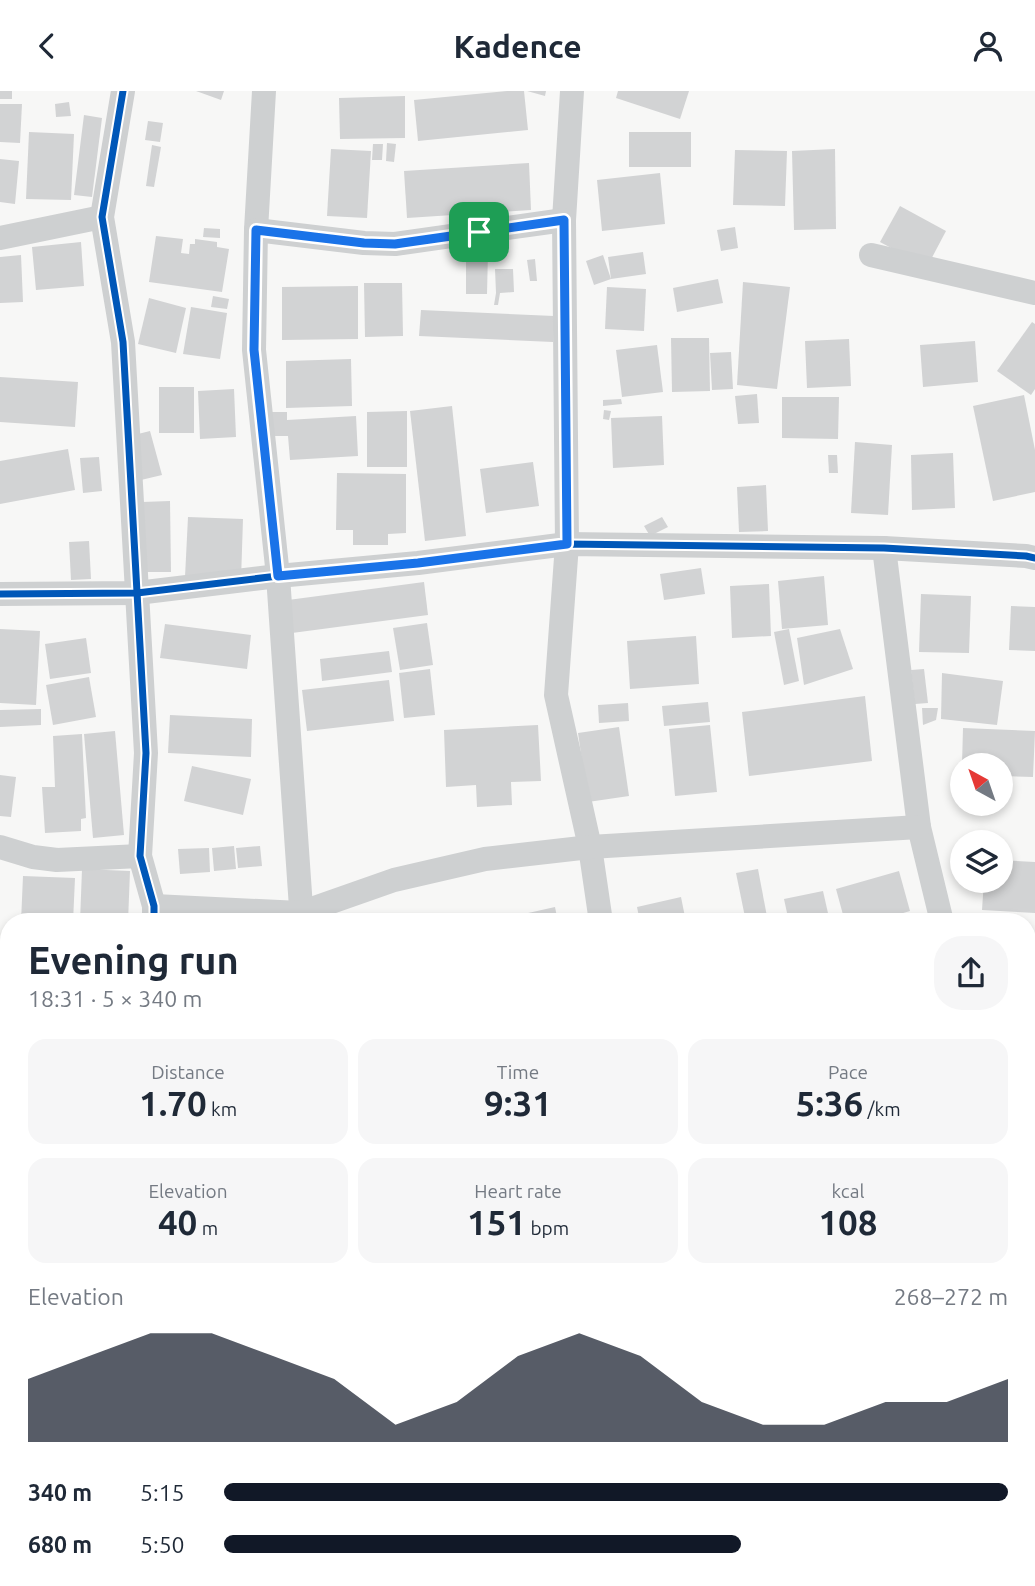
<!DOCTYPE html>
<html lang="en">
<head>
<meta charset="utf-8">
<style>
	body { margin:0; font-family:Ubuntu,sans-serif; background:#f6f6f7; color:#1f2937; height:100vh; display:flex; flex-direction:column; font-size:26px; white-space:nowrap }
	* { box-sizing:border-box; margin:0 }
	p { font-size:23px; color:#747a83 }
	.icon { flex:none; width:38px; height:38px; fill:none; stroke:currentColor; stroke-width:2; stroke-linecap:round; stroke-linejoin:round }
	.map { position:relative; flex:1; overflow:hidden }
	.sheet { position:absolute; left:0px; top:822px; width:1036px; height:674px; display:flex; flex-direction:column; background:#fff; border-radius:28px 28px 0 0; box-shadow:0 4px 10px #0003 }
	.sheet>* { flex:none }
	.needle { width:46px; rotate:320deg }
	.fabs { position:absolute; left:950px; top:662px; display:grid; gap:14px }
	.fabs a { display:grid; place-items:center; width:63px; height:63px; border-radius:50%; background:#fff; box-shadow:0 4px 10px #0003; font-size:35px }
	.pin { position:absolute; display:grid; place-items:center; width:60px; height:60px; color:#fff; margin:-30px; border-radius:14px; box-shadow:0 4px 10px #0006 }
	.round { display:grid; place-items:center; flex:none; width:74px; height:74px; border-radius:28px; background:#f6f6f7 }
	.overview { display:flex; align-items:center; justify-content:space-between; height:119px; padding:0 28px }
	h1 { font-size:38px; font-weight:600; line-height:52px }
	.stats { display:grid; grid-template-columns:repeat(3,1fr); gap:10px; height:119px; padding:7px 28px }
	.stats div { display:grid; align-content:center; border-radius:18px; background:#f6f6f7; text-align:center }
	.stats b { font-size:35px; font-weight:600 }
	.stats small { font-size:19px; font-weight:400 }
	.stats p { font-size:19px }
	.chart { height:196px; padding:14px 28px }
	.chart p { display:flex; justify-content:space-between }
	.chart svg { width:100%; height:126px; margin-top:7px; fill:#111827; opacity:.7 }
	ul { padding:0 28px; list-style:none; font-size:23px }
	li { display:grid; grid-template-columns:112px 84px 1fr; align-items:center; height:52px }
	li i { height:18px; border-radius:9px; background:#111827 }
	header { display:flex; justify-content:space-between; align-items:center; height:91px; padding:0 28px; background:#fff; font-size:32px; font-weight:600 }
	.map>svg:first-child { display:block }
</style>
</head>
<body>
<header><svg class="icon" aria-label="back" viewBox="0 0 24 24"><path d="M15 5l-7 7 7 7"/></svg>Kadence<svg class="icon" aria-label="person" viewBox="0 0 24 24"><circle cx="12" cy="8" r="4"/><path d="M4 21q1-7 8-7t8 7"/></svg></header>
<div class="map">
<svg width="1035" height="1495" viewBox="0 0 1035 1495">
	<rect width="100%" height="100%" fill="#f7f7f6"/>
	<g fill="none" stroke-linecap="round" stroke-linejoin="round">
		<path stroke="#d0d8db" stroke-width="8" d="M929,1488l17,7"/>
	</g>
	<g fill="#d2d3d4">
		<rect x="0" y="0" width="12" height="8"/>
		<path d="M196,0h28l-3,9z"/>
		<path d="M507,0h17l4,39 -110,11 -4,-41z"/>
		<path d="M527,0h19l-1,5z"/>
		<path d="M618,0h71l-9,28 -64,-21z"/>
		<path d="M405,5v42l-65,1 -1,-41z"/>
		<path d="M69,11l2,14 -15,1 -1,-13z"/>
		<path d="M0,13h22l-2,39 -20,-1z"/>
		<path d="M84,24l18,3 -10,79 -18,-2z"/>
		<path d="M148,30l15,2 -3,19 -15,-2z"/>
		<path d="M29,41l45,2 -3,66 -45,-1z"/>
		<rect x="629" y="41" width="62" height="35"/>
		<path d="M387,52l9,1 -2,18 -8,-1z"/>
		<path d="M373,53h10l-1,16h-10z"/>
		<path d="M152,54l9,2 -7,40 -8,-1z"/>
		<path d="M331,58l40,2 -4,67 -40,-2z"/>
		<path d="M835,58l1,80 -42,1 -2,-79z"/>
		<path d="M735,59l52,1 -2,55 -52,-1z"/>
		<path d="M0,68l19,2 -4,43 -15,-2z"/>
		<path d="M529,72l2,47 -124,8 -3,-47z"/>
		<path d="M660,82l5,51 -63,7 -5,-51z"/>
		<path d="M900,115l46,25 -19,36 -47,-25z"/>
		<path d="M735,136l3,21 -17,3 -4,-21z"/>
		<path d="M204,137l16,1v9l-17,-1z"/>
		<path d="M156,145l27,3 -2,14 8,1 1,-10h5v-5l22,3v5l12,2 -7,43 -73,-10z"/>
		<path d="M81,151l3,44 -48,4 -4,-43z"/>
		<path d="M466,161h22l-1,42h-21z"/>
		<path d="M643,161l3,22 -35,5 -3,-22z"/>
		<path d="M21,164l2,47 -23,1v-46z"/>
		<path d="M603,164l8,24 -17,6 -8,-24z"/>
		<path d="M535,168l2,22h-7l-3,-21z"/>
		<path d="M495,178h18l1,23 -14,1 -2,12h-4l2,-12z"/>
		<path d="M718,188l5,24 -46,9 -4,-24z"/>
		<path d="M743,191l47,5 -13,102 -40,-4z"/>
		<path d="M364,192h38l1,53 -38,1z"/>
		<path d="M358,195v53l-76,1v-53z"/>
		<path d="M607,196l39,2 -2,42 -39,-2z"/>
		<path d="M213,205l16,3 -2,10 -16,-2z"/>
		<path d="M149,207l37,10 -10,45 -38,-9z"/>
		<path d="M191,216l36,6 -7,46 -37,-5z"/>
		<path d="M421,219l133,6 -1,26 -134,-6z"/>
		<path d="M1032,231l3,2v65l-4,6 -34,-24z"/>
		<path d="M671,247h38l1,53 -38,1z"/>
		<path d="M849,248l2,47 -44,2 -2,-47z"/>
		<path d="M975,250l3,41 -55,5 -3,-42z"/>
		<path d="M657,254l6,47 -41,5 -6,-47z"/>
		<path d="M731,261l2,37 -21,1 -2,-37z"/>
		<path d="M351,268l1,47 -66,2v-47z"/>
		<path d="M0,286l78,5 -3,45 -75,-5z"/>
		<rect x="159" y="296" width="35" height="46"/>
		<path d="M234,298l2,48 -36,2 -2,-48z"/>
		<path d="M757,303l2,29 -21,1 -3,-28z"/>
		<path d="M1024,304l11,55v42l-42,9 -20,-95z"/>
		<path d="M782,306h57l-1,42 -56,-1z"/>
		<path d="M621,308l1,5 -19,2v-6z"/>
		<path d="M452,315l14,130 -41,5 -15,-130z"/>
		<path d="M604,319l7,1 -2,9 -6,-1z"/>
		<path d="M407,320v56h-40v-55z"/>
		<path d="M268,321h19v8l69,-4 2,40 -68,4 -2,-24h-19z"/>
		<path d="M662,325l2,49 -51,3 -2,-50z"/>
		<path d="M150,340l12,44 -21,5 -11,-44z"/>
		<path d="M855,351l37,3 -4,70 -37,-2z"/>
		<path d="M68,358l7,41 -75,14v-43z"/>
		<path d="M953,362l2,55 -43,2 -1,-55z"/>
		<path d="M828,364h9l1,18h-9z"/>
		<path d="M99,366l3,34 -19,2 -3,-35z"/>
		<path d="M533,371l6,44 -53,7 -6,-44z"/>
		<path d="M337,382l69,1v59l-18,1v11h-35v-15h-17z"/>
		<path d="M766,394l2,46 -29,1 -2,-45z"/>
		<path d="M170,410l1,71h-28l-1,-70z"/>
		<path d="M188,426l55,2 -2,61 -56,-3z"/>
		<path d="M662,426l6,10 -18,9 -6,-10z"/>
		<path d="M89,450l2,38 -20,1 -2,-38z"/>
		<path d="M701,477l4,26 -41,6 -4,-26z"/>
		<path d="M824,485l4,49 -46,4 -4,-48z"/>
		<path d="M424,491l4,33 -136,18 -4,-33z"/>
		<path d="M769,493l2,52 -39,2 -2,-52z"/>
		<path d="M921,503l50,2 -2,57 -50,-1z"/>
		<path d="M1011,515l24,1v44l-26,-1z"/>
		<path d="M427,532l6,42 -33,5 -7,-42z"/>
		<path d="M165,533l86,11 -4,34 -87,-11z"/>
		<path d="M0,538l40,2 -4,74 -36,-2z"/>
		<path d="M789,538l10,52 -15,4 -10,-53z"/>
		<path d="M840,538l13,40 -49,16 -7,-47z"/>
		<path d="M696,545l3,48 -69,5 -3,-48z"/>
		<path d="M86,547l5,35 -41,6 -5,-35z"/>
		<path d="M389,560l3,21 -70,9 -2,-22z"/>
		<path d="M430,578l5,46 -31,3 -5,-45z"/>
		<path d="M924,578l4,34 -13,1 -4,-34z"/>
		<path d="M942,582l61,8 -6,44 -56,-6z"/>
		<path d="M89,586l7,40 -43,8 -7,-40z"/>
		<path d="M389,589l5,41 -87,10 -5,-41z"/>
		<path d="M865,605l7,65 -123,15 -7,-64z"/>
		<path d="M708,611l2,20 -46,4 -2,-20z"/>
		<path d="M628,612l1,18 -30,2 -1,-18z"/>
		<path d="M922,617h16l-2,12 -13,5z"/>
		<path d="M41,618v16l-41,2v-17z"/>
		<path d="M170,624l82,4 -1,38 -83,-4z"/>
		<path d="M538,634l3,56 -30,1 1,23 -35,2 -1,-22 -30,2 -2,-57z"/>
		<path d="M710,634l7,67 -42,4 -6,-67z"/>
		<path d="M619,636l10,69 -41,6 -10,-69z"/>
		<path d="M963,637l72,3 -2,46 -32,-1v-11h-39z"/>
		<path d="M115,640l9,104 -31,3 -9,-104z"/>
		<path d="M82,643l4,84 -5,1v12l-36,2 -3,-46h13l-2,-51z"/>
		<path d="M192,675l59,13 -8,36 -59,-14z"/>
		<path d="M0,684l16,2 -5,40 -11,-1z"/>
		<path d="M234,755l2,23 -22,2 -2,-23z"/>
		<path d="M260,755l2,20 -24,2 -2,-20z"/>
		<path d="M209,757l1,24 -30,2 -2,-25z"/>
		<path d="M1001,769l34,2v51l-53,-3 2,-30h17z"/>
		<path d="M82,778l48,2 -2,51h-48z"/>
		<path d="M758,778l10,53h-22l-10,-49z"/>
		<path d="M899,780l11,40 -37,11h-28l-9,-33z"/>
		<path d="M23,785l52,2 -2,44h-52z"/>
		<path d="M823,800l7,31h-41l-5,-23z"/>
		<path d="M681,806l5,25h-46l-3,-15z"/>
		<path d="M555,816l3,15h-66v-1z"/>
		<path d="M1031,1204l4,15v22l-8,1v-37z"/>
		<path d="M9,1251v46l-9,2v-46z"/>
		<path d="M1035,1259v29h-1l-7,-27z"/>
		<path d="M1035,1305v54l-8,2v-54z"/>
		<path d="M9,1310v37l-9,1v-36z"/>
		<path d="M9,1360v64l-9,4v-64z"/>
		<path d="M9,1434v39h-1l-8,-26v-10z"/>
		<path d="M122,1488h49l3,7h-50z"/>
		<path d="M200,1488h8l2,7h-30z"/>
		<path d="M219,1488h30l-12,7h-14z"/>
		<path d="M309,1488h10l2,7h-30l-1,-3z"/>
		<path d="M390,1488h32l11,7h-48z"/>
		<path d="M597,1488h32l-5,7h-16z"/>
	</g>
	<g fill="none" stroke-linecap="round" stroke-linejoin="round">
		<g stroke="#ced0d1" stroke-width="24">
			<path d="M123,0l-21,126 21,125 23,411 -6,103 14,50v16"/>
			<path d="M264,0l-8,139 -2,120 24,226 24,346"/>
			<path d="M572,0l-8,129 3,324 -11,151 34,152 11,75"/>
			<path d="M256,139l108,13 31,1 169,-24"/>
			<path d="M0,147l102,-21"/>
			<path d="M871,164l164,38"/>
			<path d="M884,457l35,279 23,95"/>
			<path d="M0,503l137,-1 141,-17 140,-13 149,-19 317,4 142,8 9,2"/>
			<path d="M0,756l33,10 24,3 83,-4"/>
			<path d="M154,815l146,7 94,-33 91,-21 105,-12 329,-20"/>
			<path d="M0,1018h9"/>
			<path d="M1027,1068l8,14"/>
			<path d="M1027,1146l8,-2"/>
			<path d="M274,1488l3,7"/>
			<path d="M479,1488l12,7"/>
			<path d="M369,1495l7,-7"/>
			<path d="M554,1495l6,-7"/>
		</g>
		<g stroke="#fff" stroke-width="11">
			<g id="cycleway">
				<path d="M123,0l-21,126 21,125 23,411 -6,103 14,50v16"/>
				<path d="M0,503l137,-1 141,-17 140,-13 149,-19 317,4 142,8 9,2"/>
			</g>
		</g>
		<use href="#cycleway" stroke="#0057b8" stroke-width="7"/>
	</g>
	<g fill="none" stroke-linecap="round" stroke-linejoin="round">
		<g stroke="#fff" stroke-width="14">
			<path id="route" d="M564,129l3,324 -149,19 -140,13 -24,-226 2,-120 108,13 31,1z"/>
		</g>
		<use href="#route" stroke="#1a73e8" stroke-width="9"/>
	</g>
</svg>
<div class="fabs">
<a><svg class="needle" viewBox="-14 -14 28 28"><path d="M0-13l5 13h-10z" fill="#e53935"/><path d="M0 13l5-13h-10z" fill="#747a83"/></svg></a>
<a><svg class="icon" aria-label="layers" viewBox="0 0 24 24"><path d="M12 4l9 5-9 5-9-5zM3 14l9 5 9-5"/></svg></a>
</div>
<div class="pin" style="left:479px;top:141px;background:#1e9e55"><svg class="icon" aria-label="arrive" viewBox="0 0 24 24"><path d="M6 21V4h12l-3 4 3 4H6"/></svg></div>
<section class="sheet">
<div class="overview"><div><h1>Evening run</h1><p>18:31 · 5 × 340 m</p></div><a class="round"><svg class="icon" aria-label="share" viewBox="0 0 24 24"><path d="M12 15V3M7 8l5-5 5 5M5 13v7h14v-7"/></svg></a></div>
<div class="stats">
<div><p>Distance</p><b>1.70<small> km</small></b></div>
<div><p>Time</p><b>9:31</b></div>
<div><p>Pace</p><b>5:36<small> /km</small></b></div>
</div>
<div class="stats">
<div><p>Elevation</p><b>40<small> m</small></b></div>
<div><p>Heart rate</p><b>151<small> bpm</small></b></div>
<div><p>kcal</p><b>108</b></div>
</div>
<div class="chart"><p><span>Elevation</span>268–272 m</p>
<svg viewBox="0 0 160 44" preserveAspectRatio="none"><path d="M0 44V22L10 14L20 6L30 6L40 14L50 22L60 38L70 30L80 14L90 6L100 14L110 30L120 38L130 38L140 30L150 30L160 22V44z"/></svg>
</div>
<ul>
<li><b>340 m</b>5:15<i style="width:100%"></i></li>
<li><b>680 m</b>5:50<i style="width:66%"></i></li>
</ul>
</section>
</div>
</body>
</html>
